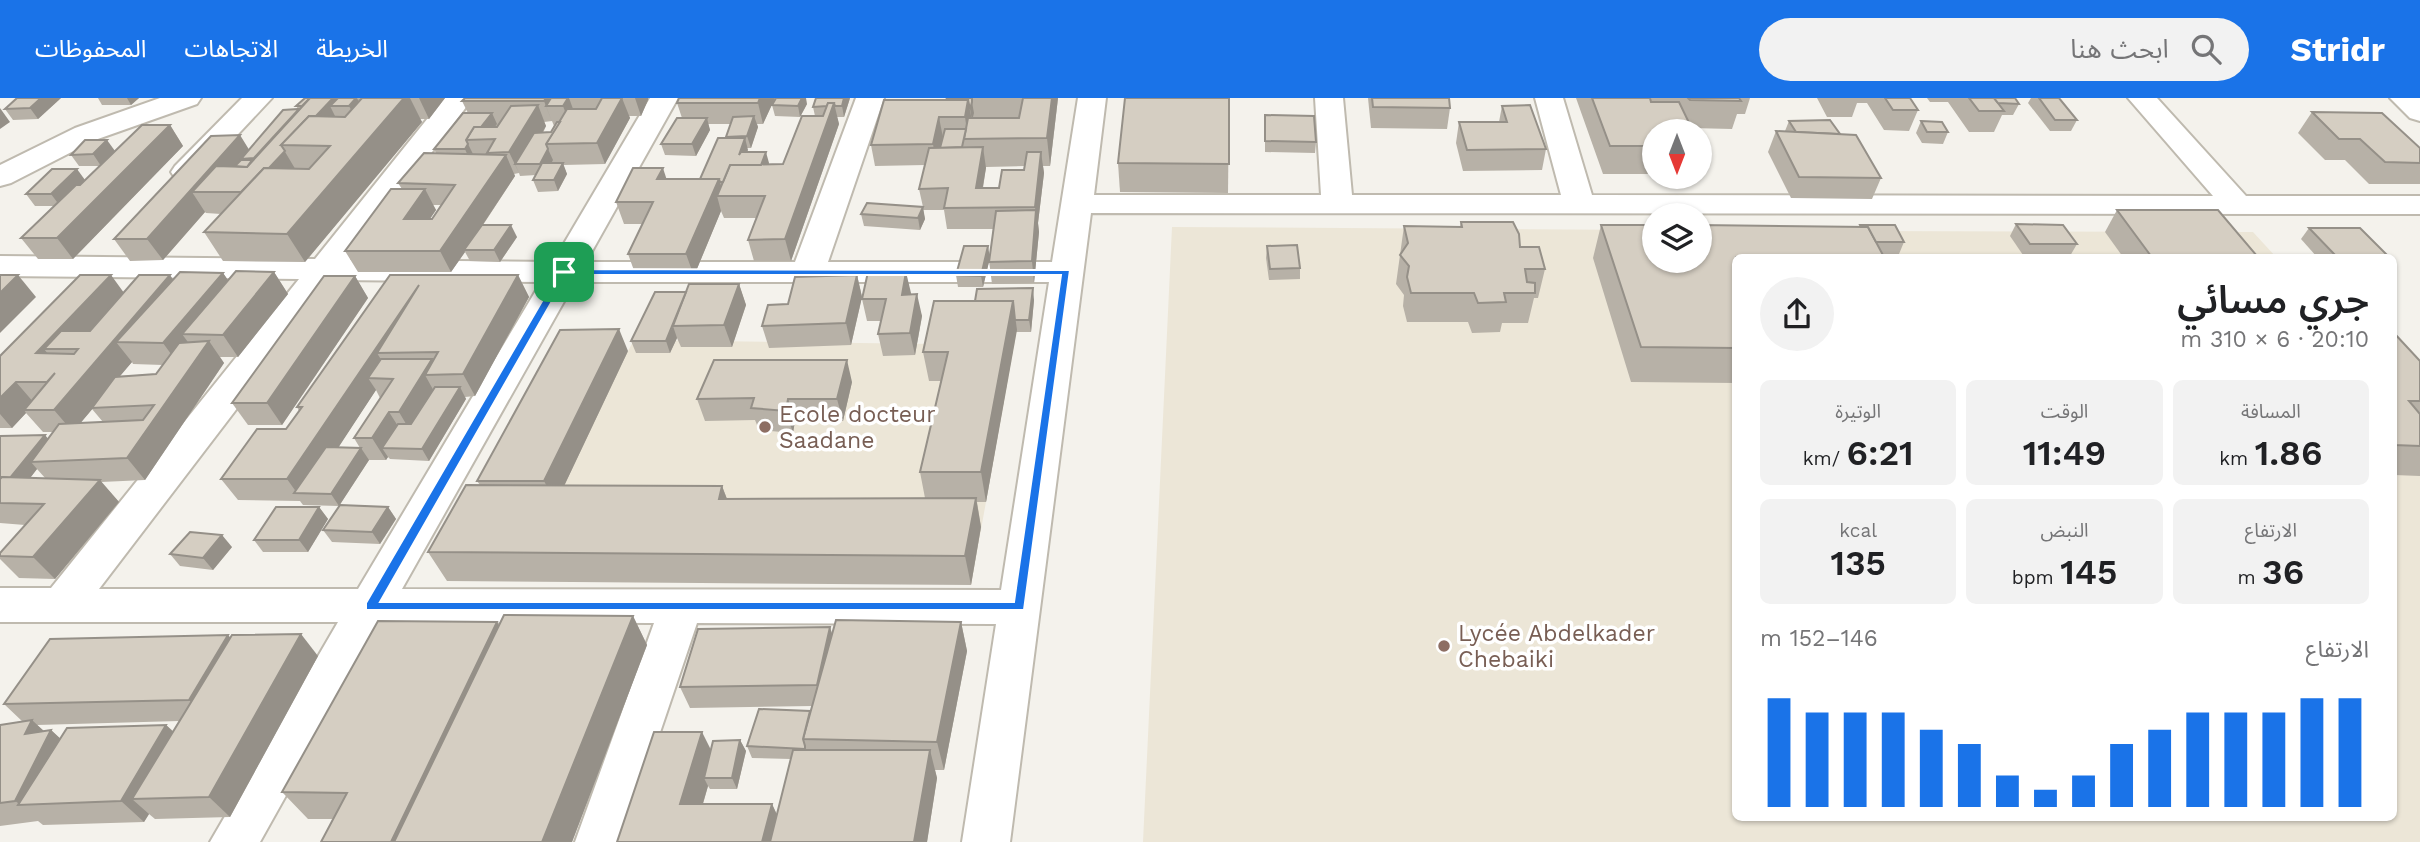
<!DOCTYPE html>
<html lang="ar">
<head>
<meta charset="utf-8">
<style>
	body { margin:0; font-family:"Work Sans","Noto Sans Arabic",sans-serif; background:#f2f2f2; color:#202124; direction:rtl; height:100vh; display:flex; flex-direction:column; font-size:26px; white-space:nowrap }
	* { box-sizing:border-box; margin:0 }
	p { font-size:23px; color:#757577 }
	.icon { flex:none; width:38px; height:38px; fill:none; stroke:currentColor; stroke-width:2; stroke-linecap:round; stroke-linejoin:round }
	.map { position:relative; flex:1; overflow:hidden; direction:ltr }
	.panel { position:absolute; left:1732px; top:156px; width:665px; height:567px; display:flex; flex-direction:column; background:#fff; border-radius:10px; box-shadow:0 2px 5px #0004; direction:rtl }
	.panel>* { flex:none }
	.needle { width:46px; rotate:180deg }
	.controls { position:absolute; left:1642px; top:21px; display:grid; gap:14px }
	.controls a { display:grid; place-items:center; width:70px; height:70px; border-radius:50%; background:#fff; box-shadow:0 2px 5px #0004; font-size:35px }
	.pin { position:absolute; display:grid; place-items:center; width:60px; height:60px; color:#fff; margin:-30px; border-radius:14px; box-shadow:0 4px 10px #0006 }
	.round { display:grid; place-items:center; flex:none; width:74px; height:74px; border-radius:37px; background:#f2f2f2 }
	.overview { display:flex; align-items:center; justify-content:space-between; height:119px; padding:0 28px }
	h1 { font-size:38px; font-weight:600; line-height:52px }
	.stats { display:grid; grid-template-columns:repeat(3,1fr); gap:10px; height:119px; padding:7px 28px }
	.stats div { display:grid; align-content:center; border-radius:10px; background:#f2f2f2; text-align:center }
	.stats b { font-size:35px; font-weight:600 }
	.stats small { font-size:19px; font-weight:400 }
	.stats p { font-size:19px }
	.chart { height:196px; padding:14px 28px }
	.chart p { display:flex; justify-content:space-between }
	.chart svg { width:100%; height:126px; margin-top:7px; stroke:#1a73e8; stroke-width:6 }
	header { display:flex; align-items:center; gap:42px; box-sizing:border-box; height:98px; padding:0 35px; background:#1a73e8; color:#fff }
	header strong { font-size:33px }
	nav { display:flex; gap:38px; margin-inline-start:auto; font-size:24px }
	.search { width:490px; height:63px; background:#f2f2f2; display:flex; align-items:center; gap:18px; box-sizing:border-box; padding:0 24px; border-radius:38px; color:#757577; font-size:26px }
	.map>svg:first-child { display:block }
</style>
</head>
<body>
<header>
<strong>Stridr</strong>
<div class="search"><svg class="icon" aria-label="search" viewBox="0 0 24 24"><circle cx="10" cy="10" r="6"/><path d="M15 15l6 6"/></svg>ابحث هنا</div>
<nav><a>الخريطة</a><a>الاتجاهات</a><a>المحفوظات</a></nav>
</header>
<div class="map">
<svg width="2420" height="744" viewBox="0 0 2420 744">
	<rect width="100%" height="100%" fill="#f4f2ec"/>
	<g fill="#ece6d7">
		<path d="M1172,129l482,3v31h45l149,-30 405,1 23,25h-540v560h658v-373l26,31v367h-1277z"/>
		<path d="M1017,232l-46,255 -482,-82 139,-152 6,-11 302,4z"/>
	</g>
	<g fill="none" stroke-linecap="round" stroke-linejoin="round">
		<g stroke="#bfbaaf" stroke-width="4">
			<g id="minor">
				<path d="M160,0h41l-4,6 -102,36 -84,43 -11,3v-21l75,-37z"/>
				<path d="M242,0h30l-75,80 -11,3 -11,-3 -4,-6 4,-6z"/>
				<path d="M444,0h29l-123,162 203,2 97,-164h28l-92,164h209l61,-164h28l-56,164h224l26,-164h28l-12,97h227l-6,-97h28l9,97h209l-26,-97h28l29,97 621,1 -85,-98h29l89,98h174v18l-1329,-1 -81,629h-48l34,-218 -299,-1 -74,219h-48l79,-219 -271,-1 -123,220h-50l128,-220h-338v-34h51l248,-309 -299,-3v-20l315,3zM335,182l206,2 -183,307h-259zM575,184h474l-48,308 -599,-1z"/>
				<path d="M2390,0h30v23l-10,-3z"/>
			</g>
		</g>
		<use href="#minor" fill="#fff" fill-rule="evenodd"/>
	</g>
	<g fill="#b7b1a7" fill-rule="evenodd">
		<path d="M61,0l-23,21 -25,1 -8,-11z"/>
		<path d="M98,0h41l-8,7h-29z"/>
		<path d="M305,0h140l-16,21h-9l2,3 -117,140 -82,-1 -19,-29 17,-18 -15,-1 -1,-1 -42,48 -33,1 -16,-22 135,-89 49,-41 -2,-3z"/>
		<path d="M465,0h183v2l-7,16h-12l1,2 -25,46 -42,1 4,9 -9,17 -20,1 -5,-12 3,-5 -16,1 -1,-3 -5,1 1,2 -32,49 34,12 -17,25 -30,-1 -5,-9 -14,20h-93l-13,-21 57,-62 -4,-6 38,-30 -2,-4 34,-36 -6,-12zM552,23l2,5 -3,6 -8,1 3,-7 -2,-4zM433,107h8l-9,14h-2l6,-9z"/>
		<path d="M775,0l-12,26h-6l1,3 -7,21h-4v4l22,11v2l14,-1 32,-48 -2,-9 3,-9h34l-6,19h-7l2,7 -48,137h-37l-6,-21 8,-22h-32l-3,-7 -27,65h-58l-8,-22 15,-30h-19l-8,-22 50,-23h34l26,-41 5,-14h-23l2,6 -14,26 -31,-1 -4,-11 21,-26 -5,-15z"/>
		<path d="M947,0h111l-8,68h-7l1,7 -6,50 1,9 -5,51 -42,1 -3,-23 -6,26h-25l-2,-12 34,-19 3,-27h-46l-3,-19h-21l2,9 -5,11 -56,-4 -3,-12 62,-7 -4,-18 6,-24 -50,1 -4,-21 75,-45zM1024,68v4l-25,18h-16l3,-21z"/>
		<path d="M1229,0l-1,95 -108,-1 -2,-29z"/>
		<path d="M1368,0h81l1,10 -3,21 -76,-1z"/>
		<path d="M1576,0h174l-5,16h-8l-5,15 -41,-1 -37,3v43h-51z"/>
		<path d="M1817,0h93l8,12 -9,21 -25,-1 -17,-27h-10l-5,14h-25z"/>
		<path d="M1927,0h88l4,6 -6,11h-11l-8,17h-25l-21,-30h-18z"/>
		<path d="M2031,0h28l18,22 -6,11h-21l-22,-28z"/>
		<path d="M807,6l-7,13 -25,-1 -3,-11z"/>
		<path d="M1502,8l44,43 -4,21 -79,1 -7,-28 3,-21h40z"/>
		<path d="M2312,14l108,36v36h-51l-24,-24h-20l-27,-27z"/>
		<path d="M1265,17l51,27 -1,11 -50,-1z"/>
		<path d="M1789,23l51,13 41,44 -9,21 -81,-1 -23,-46 8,-21h9z"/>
		<path d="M1921,23l27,11 -5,12 -21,-1 -6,-10z"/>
		<path d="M170,27l13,21 -110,113h-35l-17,-21 33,-32h-19l-9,-12 59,-14 15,-14h-21l-8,-11 43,-4z"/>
		<path d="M2117,112l140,46 -1,1h-133l-18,-25z"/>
		<path d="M1461,124l59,25 25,22 -7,29h-4l-6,25h-26l-2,9 -28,1 -4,-11h-61l-4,-16 1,-11 -8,-11 8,-58 56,1z"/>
		<path d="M2016,126l61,20 -7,12 -47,-1 -13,-19z"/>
		<path d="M1601,127l258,2 1,-2 44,17 -5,12 -163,3v126l-105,-1 -38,-124z"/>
		<path d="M2309,130l80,29h-72l-16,-18z"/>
		<path d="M1267,148l33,22v11l-31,1 -3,-22z"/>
		<path d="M274,174l14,22 -50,63h-18l4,6 -79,117 -44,2 18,20 -64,77 -36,-1 -19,-19v-6l25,-28 -25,-2v-87l48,3 5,-7h-10l-17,-19 -14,15h-12v-72l124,-64 49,-12 50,-7 5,7zM132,264l1,2 30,1 -7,9 -37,2zM92,311l11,13 -23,1zM37,371l9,10 -16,-1z"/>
		<path d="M390,177h128l11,22 -54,99 -10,1 1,2 -37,62 -39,-2 -2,-2 -2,3h-17l-30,46 -36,-1 -3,-4 -62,-1 -17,-21 65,-50 13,-18 -2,-4zM376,292l4,8 -26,40 6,10 -22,-1z"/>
		<path d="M857,177l5,22 -11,48 -82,3 -7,-22 26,-22z"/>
		<path d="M355,178l13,22 -86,127h-34l-16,-22z"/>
		<path d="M739,186l7,21 -14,42h-51l-4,-9 -7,15h-34l-5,-12 55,-49z"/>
		<path d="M911,195l11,23 -7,39 -32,1 -5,-22 3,-13h-14l-5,-22z"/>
		<path d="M1034,202l-3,32h-15l-30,170h-9l4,25 -10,58 -524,-4 -19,-29 52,-67 -3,-4 151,-130 -64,135h158l5,13 198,-1 -5,-26 21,-91h-12l-6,-29z"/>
		<path d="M2394,235l26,28v115l-26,-1z"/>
		<path d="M852,284l-9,39h-48l-2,12 -34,-3 -4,-10 -50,1 -8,-22z"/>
		<path d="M319,409l9,12 -20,33h-45l-9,-12z"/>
		<path d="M388,409l8,12 -16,25 -48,-2 -9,-12z"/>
		<path d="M232,449l-19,23 -33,-4 -10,-12z"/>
		<path d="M633,518l14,29 -75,197h-251l12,-23h-25l-26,-27 217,-167z"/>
		<path d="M961,524l6,29 -23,119h-9l2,8 -10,64h-310l94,-92 29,-10 6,11 -9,38h-27l-2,-3 -5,18h69l5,11 14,-56 -39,-1 -5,-12 63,-35 2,-5 -122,2 -10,-21 152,-54z"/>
		<path d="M228,537l2,3 88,18 -88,161 -75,2 -6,-5 -5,8 -101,3 -5,-4 -38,5v-23l23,-81 -19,-18zM179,623l-6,10 -7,-6 -106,14 -9,-9 -7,1 -7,-6z"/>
	</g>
	<g fill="#959088">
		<path d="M41,0h20l-23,21 -8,-11z"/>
		<path d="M127,0h12l-8,7z"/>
		<path d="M328,0h29l10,21 -7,8 -11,-21h-19l9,18 -58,21 16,27 -36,42 5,-56z"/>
		<path d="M404,0h6l12,24 -117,140 -18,-28z"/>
		<path d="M419,0h26l-16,21z"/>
		<path d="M546,0h12l-12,8 6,16 -8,-21z"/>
		<path d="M568,0h1l7,19 -5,10 -8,-21z"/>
		<path d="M622,0l8,20 -25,46 -8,-21z"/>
		<path d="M635,0h13v2l-7,16z"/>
		<path d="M760,0h15l-12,26 -5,-21z"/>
		<path d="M802,0h4l1,6 -7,13 -2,-11z"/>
		<path d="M844,0h6l-6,19 -2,-11z"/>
		<path d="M1052,0h6l-8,68 -3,-28z"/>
		<path d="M968,2l4,21 -4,17 -3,-21z"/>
		<path d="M972,4l2,11 -2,8 -2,-12z"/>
		<path d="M834,5l5,21 -48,137 -6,-22z"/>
		<path d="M538,7l8,21 -22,38h-9l4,9 -10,-21z"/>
		<path d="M0,10l10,14 -10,7z"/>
		<path d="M492,15l5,11 -11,15 -14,1z"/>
		<path d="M754,18l4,11 -7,21 -4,-12z"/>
		<path d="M939,19l4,21 -7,27 -3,-21z"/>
		<path d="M707,20l3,12 -14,26 -4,-12z"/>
		<path d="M170,27l13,21 -110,113 -16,-21z"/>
		<path d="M240,37l13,21 -12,3 4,6 -53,27 13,20 -42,48 -16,-21z"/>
		<path d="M745,40l3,12 -6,17 -3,-12z"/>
		<path d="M107,42l8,11 -14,15 -8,-12z"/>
		<path d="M468,46l6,12 -4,5 -5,-12z"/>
		<path d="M983,49l3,21 -7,41 -3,-21z"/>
		<path d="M548,51l5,11 -8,15 -5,-11z"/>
		<path d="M766,54l3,11 -9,21 -3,-11z"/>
		<path d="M1041,54l3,21 -6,50 1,9 -5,51 -2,-22 4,-45 -1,-9z"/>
		<path d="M506,57l9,21 -49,74h-2l1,2 -14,20 -11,-21z"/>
		<path d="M563,65l4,11 -9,17 -4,-11z"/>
		<path d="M663,70l7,22 -13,-11z"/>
		<path d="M77,71l8,11 -25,26 -9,-12z"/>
		<path d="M719,81l5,17h-7l4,15 -27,65 -8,-22z"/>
		<path d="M425,91l11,21 -21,30 -11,-21z"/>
		<path d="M923,109l2,12 -5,11 -2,-12z"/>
		<path d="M511,127l6,12 -17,25 -6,-12z"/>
		<path d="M988,148l2,12 -7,29 -2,-11z"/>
		<path d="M274,174l14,22 -50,63 -15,-22z"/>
		<path d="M906,174l5,21 -5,23 -4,-21z"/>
		<path d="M223,175l15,22 -56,39 11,15 -14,16 -16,-22z"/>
		<path d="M18,177l18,22 -36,36v-40z"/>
		<path d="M111,177l16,22 -48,52h-35l16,20 110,-94 15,22 -69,45 16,20 -59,70 -19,-22 8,-10 -26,-47z"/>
		<path d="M518,177l11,22 -54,99 -12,-22z"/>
		<path d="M857,177l5,22 -11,48 -5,-22z"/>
		<path d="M355,178l13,22 -86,127 -15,-22z"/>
		<path d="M739,186l7,21 -14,42 -8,-22z"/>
		<path d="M419,187l-42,68 11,18 -20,7 8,12 -68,104 -11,-1 -10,-14z"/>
		<path d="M1033,190l1,12 -3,32 -2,-12z"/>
		<path d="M917,196l5,22 -7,39 -5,-22z"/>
		<path d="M1013,203l4,29 -31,172 -5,-30z"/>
		<path d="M673,228l4,12 -7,15 -4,-12z"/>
		<path d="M619,231l9,22 -72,152 -12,-22z"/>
		<path d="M209,243l15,22 -79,117 -18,-22z"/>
		<path d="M432,261l9,16h-16l11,20 -24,39 -13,-22z"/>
		<path d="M847,262l5,22 -9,39 -6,-22z"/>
		<path d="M16,284l19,22 -11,6 2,3 -14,15 -12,-14v-16z"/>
		<path d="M460,289l6,12 -37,62 -7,-12z"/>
		<path d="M788,301l7,22 -2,12 -7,-22z"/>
		<path d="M389,314l14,22 -21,14 6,9 -2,3 -14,-22z"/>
		<path d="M45,337l10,12 -24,15 6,7 -20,26 -11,-12z"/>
		<path d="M361,350l8,12 -30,46 -8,-12z"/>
		<path d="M100,382l19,22 -64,77 -22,-22z"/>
		<path d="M722,388l11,29 -14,-16z"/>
		<path d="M976,400l5,29 -10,58 -6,-29z"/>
		<path d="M319,409l9,12 -20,33 -9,-12z"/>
		<path d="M388,409l8,12 -16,25 -8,-12z"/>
		<path d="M222,437l10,12 -19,23 -10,-12z"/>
		<path d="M633,518l14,29 -75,197h-30z"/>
		<path d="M497,524l18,29 -89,191h-35z"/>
		<path d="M961,524l6,29 -23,119 -7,-28z"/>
		<path d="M830,529l7,22 -13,57 -7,-21z"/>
		<path d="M301,536l17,22 -88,161 -21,-20z"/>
		<path d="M228,537l19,22 -38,64 -20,-21z"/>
		<path d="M32,622l16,15 3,-5 23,21 -53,54 -6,-4 10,-67z"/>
		<path d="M166,627l21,20 -55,54 17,15 -5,8 -23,-21z"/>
		<path d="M702,634l14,28 -12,18 4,8 -13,44 -15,-26z"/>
		<path d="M740,642l6,11 -9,38 -5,-11z"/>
		<path d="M930,652l7,28 -10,64h-13z"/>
		<path d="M772,706l12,26 -3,12h-19z"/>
	</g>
	<g fill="#d5cec2" stroke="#959088" stroke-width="2">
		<path d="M17,0h24l-11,10 -25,1z"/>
		<path d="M305,0h5l-8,8h-6z"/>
		<path d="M310,0h23l-17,18h-7l-28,29 4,6 -16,17h-5l-23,24h-49l24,-26 31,1z"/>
		<path d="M338,0h18l-7,8h-19z"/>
		<path d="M362,0h42l-117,136 -83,-2 60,-64 45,1 21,-23 -49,-1 28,-29 36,1z"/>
		<path d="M465,0h81l-2,3h-82z"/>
		<path d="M551,0h17l-5,8h-17z"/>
		<path d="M602,0h20l-25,45 -51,1 21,-35h29z"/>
		<path d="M679,0h81l-2,5h-81z"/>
		<path d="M776,0h26l-4,8 -26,-1z"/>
		<path d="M816,0h28l-2,8h-7l-1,-3h-6l-1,3 -14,1z"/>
		<path d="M947,0h25v4l-2,7 -2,-9h-22z"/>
		<path d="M1023,0h29l-5,40 -83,1 4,-21h51z"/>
		<path d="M1125,0h104v66l-111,-1z"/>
		<path d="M1372,0h77l1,10 -77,-1z"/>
		<path d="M1592,0h58l1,4h28l14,29h-39v15h-44z"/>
		<path d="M1688,0h51l2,3 -51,-1z"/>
		<path d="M1885,0h25l8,12h-25z"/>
		<path d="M1969,0h25l10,13h-25z"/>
		<path d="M1994,0h21l4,6 -21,-1z"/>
		<path d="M2039,0h20l18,22h-22z"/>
		<path d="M884,2h84l-3,17h-26l-6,27 -62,1z"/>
		<path d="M828,5h6l-49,136 -37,1 17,-44h-48l13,-31 53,-1 19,-48h21z"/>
		<path d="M538,7l-29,47 -22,1 8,-14 -29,1 8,-13h23l14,-21z"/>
		<path d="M1530,7l16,44 -79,1 -8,-28h48l-5,-16z"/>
		<path d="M299,11l-45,49 -13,1 42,-49z"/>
		<path d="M2312,14l70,1 38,35v15l-35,-1 -25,-23h-21z"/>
		<path d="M463,15h29l-11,14h-7l-8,13 2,4 -3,5h-31z"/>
		<path d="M1265,17l49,1 2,26 -51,-1z"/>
		<path d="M754,18l-7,20 -21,1 7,-20z"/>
		<path d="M677,20h30l-15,26h-31z"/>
		<path d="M1830,22l10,14 -44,-2 -7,-11z"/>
		<path d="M1921,23l21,1 6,10h-21z"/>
		<path d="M557,24h3l-14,22 2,5 -8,15h-25l19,-31 17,-1z"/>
		<path d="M142,27h28l-113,113h-36l55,-53h4z"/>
		<path d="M945,31h21l-4,18 -22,1z"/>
		<path d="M1776,33l80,4 25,43 -82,-1z"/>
		<path d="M240,37l-93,104h-33l97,-103z"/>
		<path d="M718,40h27l-6,17 2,-3h25l-5,13h-31l-7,17h-3l-1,-3h-19z"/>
		<path d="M85,42h22l-14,14 -22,1z"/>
		<path d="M983,49l-7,41h23l3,-18h22l3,-18h14l-6,55 -91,1 4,-20 -29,1 10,-41z"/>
		<path d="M424,55l82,2 -66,96h-95l46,-62h34l-21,30h28l23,-34 -57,-2z"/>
		<path d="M241,62h11l-5,7 -12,-1z"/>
		<path d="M542,65h21l-9,17h-21z"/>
		<path d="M633,70h30l-6,11h62l-33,75h-58l25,-52h-37z"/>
		<path d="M52,71h25l-26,25h-25z"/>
		<path d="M867,105l56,4 -5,11 -57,-4z"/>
		<path d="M1036,112l-4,51 -43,1 7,-51z"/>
		<path d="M2117,112h101l39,46h-31l2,1h-43l-34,-1z"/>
		<path d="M1461,124h52l6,12 1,13h19l6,22h-20l2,13 8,1v10h-31l2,9 -28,1 -4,-10h-63l-4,-16 2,-11 -9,-11 8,-12 -4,-17 58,1z"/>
		<path d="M2016,126l47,1 14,19h-47z"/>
		<path d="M482,127h29l-17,25h-30z"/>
		<path d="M1601,127h53v36h45v-36l169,2 16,30h-148v91l-95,-1z"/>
		<path d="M1860,127h35l9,17h-28l-8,-15h-7z"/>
		<path d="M2309,130h51l29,29h-52z"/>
		<path d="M1297,147l3,23 -30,1 -3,-23z"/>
		<path d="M964,148h24l-7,30 -25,-1z"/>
		<path d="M236,173l38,1 -51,63 -41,-1z"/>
		<path d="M180,174l43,1 -60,70 -47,-1z"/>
		<path d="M868,174h38l-4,23 15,-1 -7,39 -32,1 8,-35h-24z"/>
		<path d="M0,177h18l-18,18z"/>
		<path d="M80,177h31l-75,78 38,1 4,-5h-34l17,-18h29l49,-56h31l-116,135h-30l31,-37 -8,9h-31l-16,16v-42z"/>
		<path d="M390,177h128l-55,99 -38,1 13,-23 -61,1 42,-68 -132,194h-66l36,-50h29l16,-22h-5z"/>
		<path d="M857,177l-11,48 -84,3 6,-21 20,-1 7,-27z"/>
		<path d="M324,178h31l-88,127h-35z"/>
		<path d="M689,186h50l-15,41 -51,1z"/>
		<path d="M1033,190l-4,32h-14l-2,-19h-38l2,-12z"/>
		<path d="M655,194h31l-20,49h-35z"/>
		<path d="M934,203h79l-32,171h-61l28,-120h-25z"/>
		<path d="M619,231l-75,152h-67l83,-151z"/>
		<path d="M2394,235l26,28v40h-11l11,13v32l-26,-1z"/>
		<path d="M209,243l-82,117 -96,4 28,-38 84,-4 11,-15 -62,3 23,-31 41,-3 23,-31z"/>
		<path d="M381,261h51l-33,53h-10l-17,26h-18l39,-59 -25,-1z"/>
		<path d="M714,262h133l-10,39h-49l-2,12 -35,-3 3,-10 -57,1z"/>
		<path d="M435,289h25l-38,62 -40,-1 16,-24h13z"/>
		<path d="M45,337l-35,43 -8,-1 -2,2v-43z"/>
		<path d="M326,349l35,1 -30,46 -37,-1z"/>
		<path d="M2,379l98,3 -67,77 -33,-1v-3l44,-49 -44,-1v-24z"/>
		<path d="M466,387l256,1 -3,13 257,-1 -11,58 -537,-4z"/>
		<path d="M340,407l48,2 -16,25 -49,-2z"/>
		<path d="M276,409h43l-20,33h-45z"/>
		<path d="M190,434l32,3 -19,23 -33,-4z"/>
		<path d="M504,517l129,1 -91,226h-148z"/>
		<path d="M836,522l125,2 -24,120 -134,-3z"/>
		<path d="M378,523l119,1 -106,220h-70l26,-49 -65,-1z"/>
		<path d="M830,529l-13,58 -137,2 18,-58z"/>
		<path d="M301,536l-92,163 -77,2 100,-164z"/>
		<path d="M228,537l-39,65 -185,4 46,-65z"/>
		<path d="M759,611l51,2 -7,28 2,7v3l-58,-3z"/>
		<path d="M32,622l-7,14 26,-4 -36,71 -15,2v-78z"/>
		<path d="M166,627l-45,76 -103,4 49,-77z"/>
		<path d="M654,634h48l-22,72h92l-10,38h-145z"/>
		<path d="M740,642l-8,38h-28l9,-37z"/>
		<path d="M793,652h137l-16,92h-144z"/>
	</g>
	<path fill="#1a73e8" stroke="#fff" stroke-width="2" fill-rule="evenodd" d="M564,171l506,1 -46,340h-658v-7l193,-331zM567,177h494l-47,327h-634z"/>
	<g fill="#8d6e63" stroke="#fff" stroke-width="2.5">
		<circle cx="765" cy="329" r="7"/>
		<circle cx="1444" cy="548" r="7"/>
	</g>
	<g text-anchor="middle" stroke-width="7" stroke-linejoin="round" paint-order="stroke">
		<g font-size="23" fill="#785e54" stroke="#fff" text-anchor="start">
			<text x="779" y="324">Ecole docteur<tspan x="779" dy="26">Saadane</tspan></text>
			<text x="1458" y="543">Lycée Abdelkader<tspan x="1458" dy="26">Chebaiki</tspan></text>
		</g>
	</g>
</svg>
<div class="controls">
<a><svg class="needle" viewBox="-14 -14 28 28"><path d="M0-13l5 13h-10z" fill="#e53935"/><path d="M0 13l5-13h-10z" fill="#757577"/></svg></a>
<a><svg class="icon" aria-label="layers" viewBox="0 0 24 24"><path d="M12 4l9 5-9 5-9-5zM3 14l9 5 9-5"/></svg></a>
</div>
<div class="pin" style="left:564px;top:174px;background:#1e9e55"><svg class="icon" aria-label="arrive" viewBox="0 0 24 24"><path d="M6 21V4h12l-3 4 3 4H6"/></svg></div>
<section class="panel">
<div class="overview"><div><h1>جري مسائي</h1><p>20:10 · 6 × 310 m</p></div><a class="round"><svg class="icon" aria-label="share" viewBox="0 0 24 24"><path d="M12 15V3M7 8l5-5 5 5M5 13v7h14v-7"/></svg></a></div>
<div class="stats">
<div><p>المسافة</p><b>1.86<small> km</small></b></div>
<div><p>الوقت</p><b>11:49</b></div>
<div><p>الوتيرة</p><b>6:21<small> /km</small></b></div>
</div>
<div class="stats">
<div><p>الارتفاع</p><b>36<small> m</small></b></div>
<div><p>النبض</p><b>145<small> bpm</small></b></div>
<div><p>kcal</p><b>135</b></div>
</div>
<div class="chart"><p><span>الارتفاع</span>146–152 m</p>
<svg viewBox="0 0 160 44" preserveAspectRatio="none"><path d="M5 44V6M15 44V11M25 44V11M35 44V11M45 44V17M55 44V22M65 44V33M75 44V38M85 44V33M95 44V22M105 44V17M115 44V11M125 44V11M135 44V11M145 44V6M155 44V6"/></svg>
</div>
</section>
</div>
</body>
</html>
